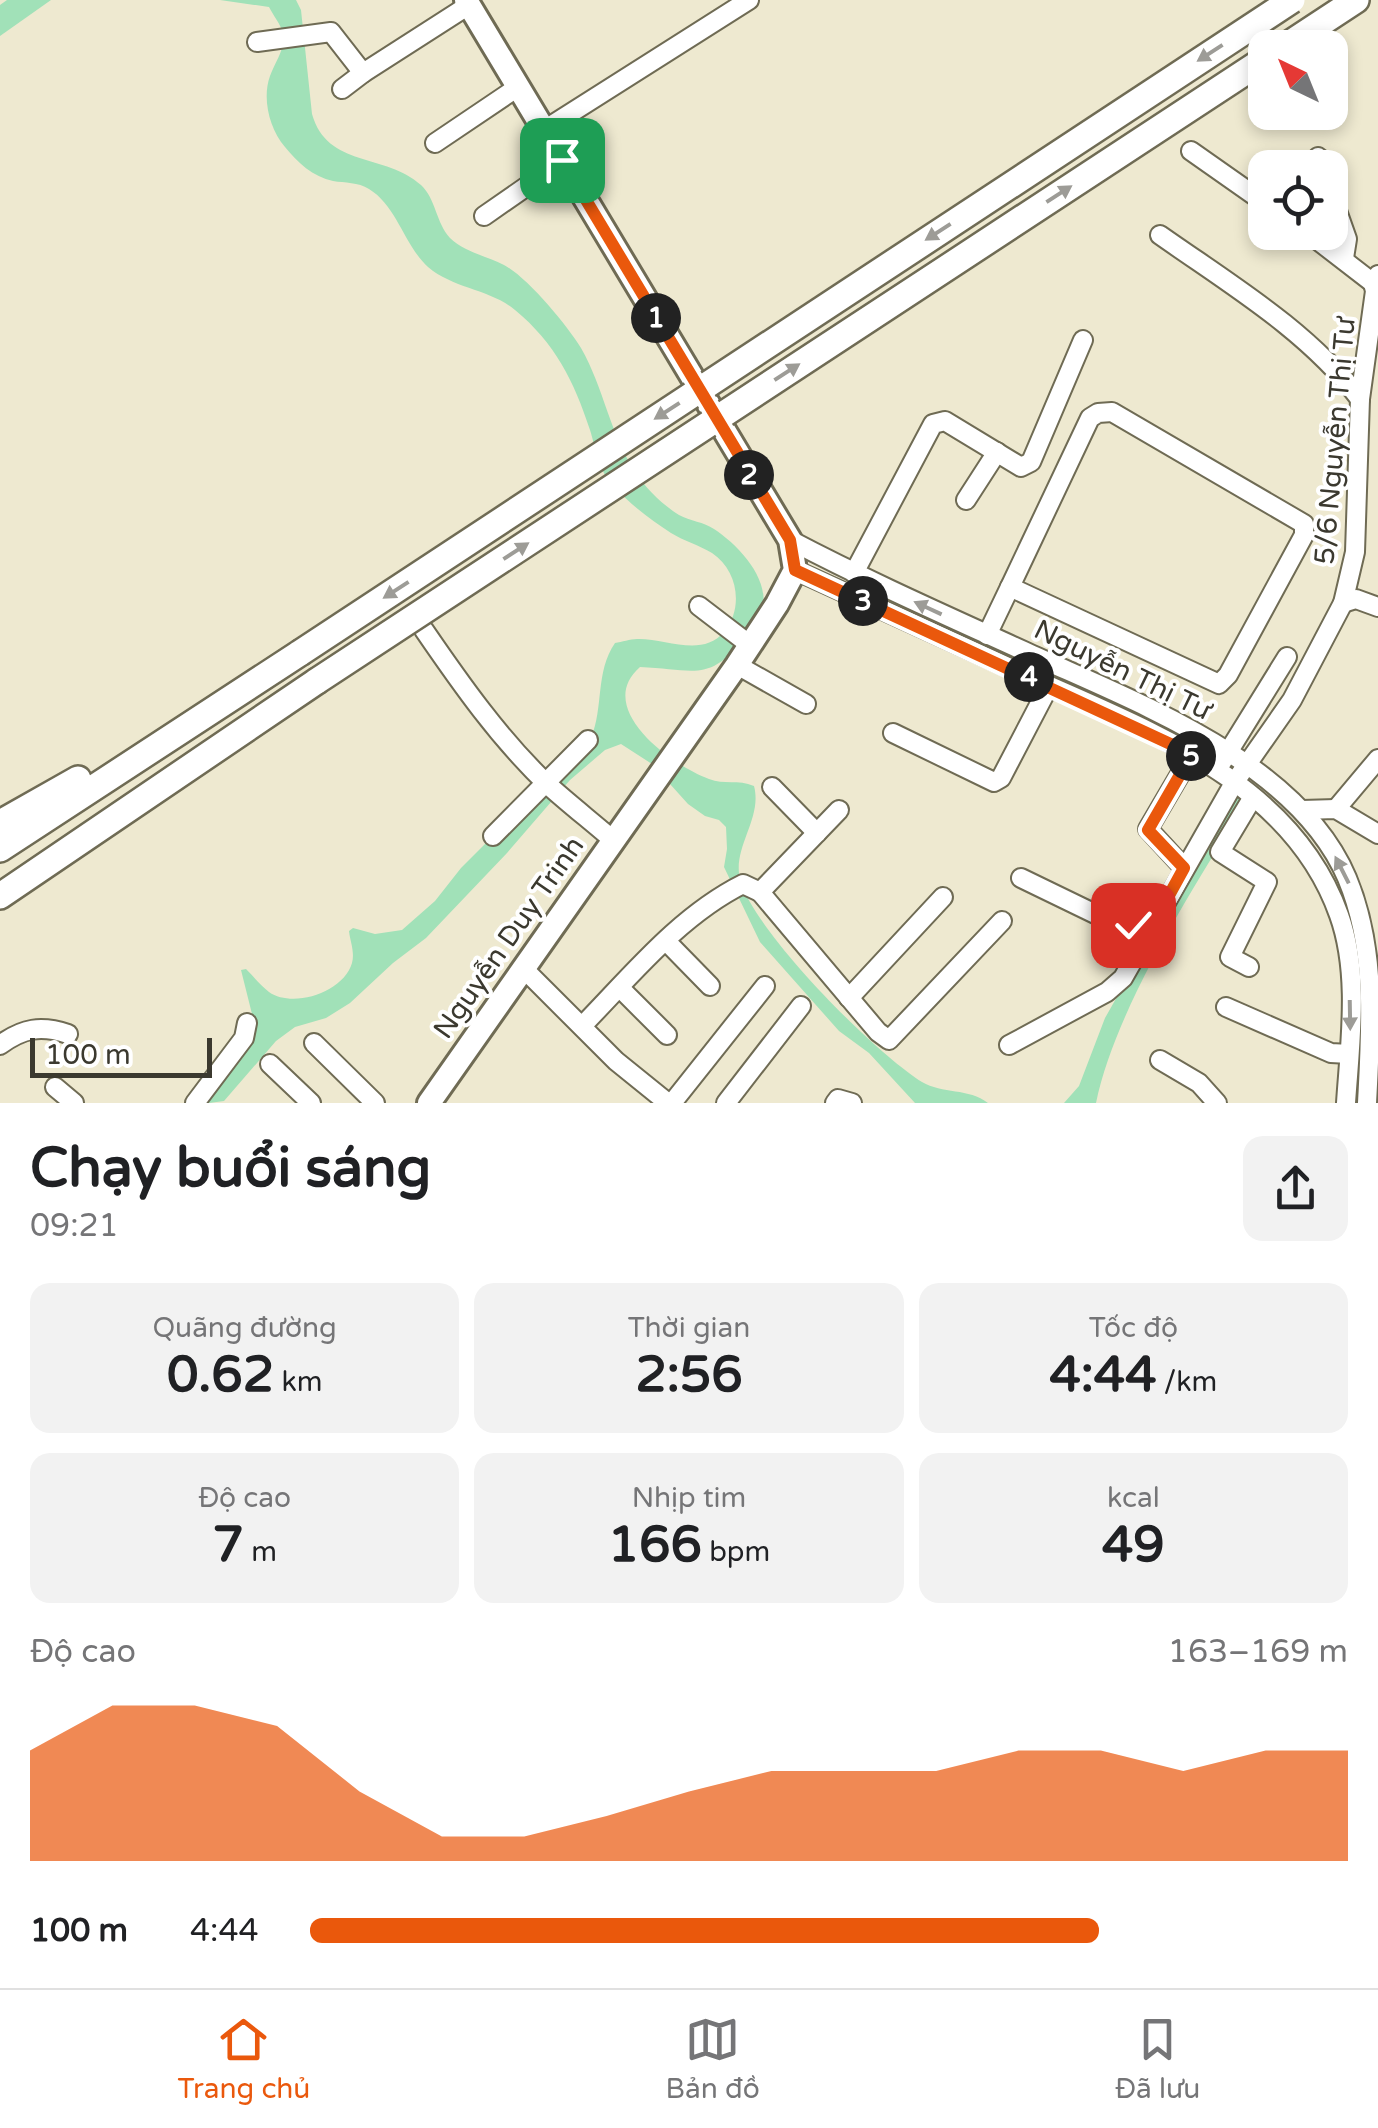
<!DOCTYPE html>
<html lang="vi">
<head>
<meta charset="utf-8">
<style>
	body { margin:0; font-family:"Varela Round",sans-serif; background:#f2f2f2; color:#202124; height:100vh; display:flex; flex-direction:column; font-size:38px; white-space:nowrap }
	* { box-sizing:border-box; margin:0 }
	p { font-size:32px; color:#757577 }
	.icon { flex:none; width:55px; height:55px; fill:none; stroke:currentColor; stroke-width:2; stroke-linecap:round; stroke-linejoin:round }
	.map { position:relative; height:1103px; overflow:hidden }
	.sheet { display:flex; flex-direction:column; background:#fff; flex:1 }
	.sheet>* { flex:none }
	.needle { width:65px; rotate:317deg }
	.tools { position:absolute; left:1248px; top:30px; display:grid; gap:20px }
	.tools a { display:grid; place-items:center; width:100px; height:100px; border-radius:20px; background:#fff; box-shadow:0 5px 15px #0003; font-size:50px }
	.scale { position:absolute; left:30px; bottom:25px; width:182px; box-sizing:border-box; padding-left:10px; border:5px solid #3b392f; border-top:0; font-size:28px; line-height:35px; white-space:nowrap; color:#3b392f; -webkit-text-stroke:8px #fff; paint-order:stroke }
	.pin { position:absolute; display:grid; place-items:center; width:85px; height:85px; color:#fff; margin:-42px; border-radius:20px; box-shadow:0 5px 15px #0006 }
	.km { position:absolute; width:50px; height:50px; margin:-25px; border-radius:50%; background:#222; color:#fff; font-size:28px; line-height:50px; text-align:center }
	.round { display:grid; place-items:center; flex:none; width:105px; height:105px; border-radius:20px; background:#f2f2f2 }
	.summary { display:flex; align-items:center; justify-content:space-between; height:170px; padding:0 30px }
	h1 { font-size:55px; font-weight:700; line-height:75px }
	.metrics { display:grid; grid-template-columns:repeat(3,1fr); gap:15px; height:170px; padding:10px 30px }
	.metrics div { display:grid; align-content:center; border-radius:20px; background:#f2f2f2; text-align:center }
	.metrics b { font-size:50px; font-weight:700 }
	.metrics small { font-size:28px; font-weight:400 }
	.metrics p { font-size:28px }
	.chart { height:280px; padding:20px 30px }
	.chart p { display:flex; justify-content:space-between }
	.chart svg { width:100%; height:180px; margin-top:10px; fill:#ea580c; opacity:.7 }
	ul { padding:0 30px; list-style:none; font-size:32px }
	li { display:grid; grid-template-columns:160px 120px 1fr; align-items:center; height:75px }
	li i { height:25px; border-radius:12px; background:#ea580c }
	.tab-bar { display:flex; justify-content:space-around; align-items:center; height:140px; border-top:2px solid #e0e0e0; background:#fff; font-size:28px; color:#757577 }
	.tab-bar a { display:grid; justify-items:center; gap:5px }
	.tab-bar .active { color:#ea580c }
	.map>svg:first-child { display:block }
</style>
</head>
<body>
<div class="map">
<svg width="1378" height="1103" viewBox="0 0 1378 1103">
	<rect width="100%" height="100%" fill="#eee9d0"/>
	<g fill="#a1e1b8">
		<path d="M7,0h44l-51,36v-31z"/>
		<path d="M220,0h76l5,10 11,104c15,54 74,39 109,71 15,14 15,38 29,53 14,14 37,18 54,27 23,12 63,60 77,83 23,40 29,87 55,125 10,16 27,32 43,42 11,6 25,7 35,14 26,17 61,55 46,87 -3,7 -10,13 -14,19 -36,49 -51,34 -106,32 -47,41 31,98 69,112 15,6 29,0 45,7 9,34 -24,63 -13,97 18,53 133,169 181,199 20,12 47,6 66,21h-73l-46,-50 -30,-22 -79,-89 -36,-75 3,-18 -1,-22 -7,-7 -14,-4 -17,-12 -36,-40 -31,-20 -16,6 -35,30 -63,73 -81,85 -33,25 -43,40 -24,15 -31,9 -19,14 -52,60 -15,2 -2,-4 40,-62 5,-23 -11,-44 5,-1c7,7 15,17 23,23 24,17 75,0 83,-29 3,-11 -2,-22 -3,-32l4,-3 22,6 27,-4 33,-29 26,-33 130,-130c13,-31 4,-66 24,-95 7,-1 15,-4 22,-4 28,-1 65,19 87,-7 20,-24 14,-62 -12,-79 -13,-8 -28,-12 -41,-20 -20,-13 -43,-30 -58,-48 -15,-15 -17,-36 -23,-55 -16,-49 -35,-87 -75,-120 -25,-21 -61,-21 -87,-43 -24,-22 -31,-61 -59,-78 -11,-7 -24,-6 -36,-8 -20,-4 -36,-19 -48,-34 -16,-19 -23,-49 -15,-71 5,-14 16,-28 13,-43 -2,-8 -10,-18 -14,-26z"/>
		<path d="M1234,791l14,8c-52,85 -132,207 -152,304h-32l15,-17 26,-68z"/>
	</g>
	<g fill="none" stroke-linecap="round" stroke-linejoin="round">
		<g stroke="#6f6b54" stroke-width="22">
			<g id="minor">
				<path d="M257,42l74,-10 32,41 106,-68"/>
				<path d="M342,89l21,-16"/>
				<path d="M544,130l205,-130"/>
				<path d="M435,143l83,-56"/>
				<path d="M1191,151l74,52"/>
				<path d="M1318,157l4,11"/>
				<path d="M1330,191l17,48 -3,19"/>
				<path d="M484,216l79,-55"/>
				<path d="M1307,232l66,51"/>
				<path d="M1160,235c71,50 147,95 200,164"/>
				<path d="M1112,412l192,112v11l-76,140 -9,9 -209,-97 80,-169 8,-5z"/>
				<path d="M966,500l31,-48"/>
				<path d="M790,540c76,40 155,75 234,111 108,50 273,109 323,227 30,72 24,149 20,225"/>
				<path d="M795,570c76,35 152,69 228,104 120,55 268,105 316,241 21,58 11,128 7,188"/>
				<path d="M854,573l79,-149 12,-3 76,46 10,-5 52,-122"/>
				<path d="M1343,603l13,-4 22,8"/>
				<path d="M699,606l51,39"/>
				<path d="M424,630c37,54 75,108 123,154 21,19 44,37 66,56"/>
				<path d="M987,635l23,-48"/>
				<path d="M737,665l69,39"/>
				<path d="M893,733l101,49 7,-4 48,-92"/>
				<path d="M1222,762l65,-105"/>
				<path d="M772,787l45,46"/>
				<path d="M1336,809l42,-50"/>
				<path d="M1302,810l34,-1 42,25"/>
				<path d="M493,836l95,-96"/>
				<path d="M1184,868l-36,-39 44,-75"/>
				<path d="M1021,878l99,48 37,-7"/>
				<path d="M760,892l118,140 11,8 113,-119"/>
				<path d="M666,941l44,45"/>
				<path d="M1249,967l-19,-10 37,-75 -47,-30 33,-55"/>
				<path d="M523,968l93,93 52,42"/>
				<path d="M620,988l47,47"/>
				<path d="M849,998l94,-101"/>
				<path d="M1226,1007l105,46 18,1"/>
				<path d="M582,1026c49,-50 97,-110 161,-142l17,8 79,-82"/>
				<path d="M314,1043l61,60"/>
				<path d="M0,1045c23,-17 41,-20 68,-11"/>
				<path d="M1009,1045l98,-53 16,-14 111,-195 58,-83 51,-97 12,-51 5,-153 15,-108 -2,-8 5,-8"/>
				<path d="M1160,1060l39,23 18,20"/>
				<path d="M270,1064l41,39"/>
				<path d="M55,1087l19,16"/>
				<path d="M195,1103l49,-65 3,-15"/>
				<path d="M672,1103l93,-117"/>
				<path d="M726,1103l75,-97"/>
				<path d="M835,1103l3,-4 14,4"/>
			</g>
		</g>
		<g stroke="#6f6b54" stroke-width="28">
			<path id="major" d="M429,1103l308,-438 40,-61 18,-34 -5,-30 -324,-540"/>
		</g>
		<g stroke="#6f6b54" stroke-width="30">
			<g id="highway">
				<path d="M1283,48l73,-48"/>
				<path d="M0,823l78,-44"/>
				<path d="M0,849l300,-196"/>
				<path d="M0,896l317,-215"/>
			</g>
		</g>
		<use href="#minor" stroke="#fff" stroke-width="18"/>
		<use href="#major" stroke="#fff" stroke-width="22"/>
		<use href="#highway" stroke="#fff" stroke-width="25"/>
		<g stroke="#6f6b54" stroke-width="30" stroke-linecap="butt">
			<g id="highway-bridge">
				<path d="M300,653l992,-653"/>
				<path d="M317,681l948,-622"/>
			</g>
		</g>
		<use href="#highway-bridge" stroke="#fff" stroke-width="25"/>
	</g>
	<defs><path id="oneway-solid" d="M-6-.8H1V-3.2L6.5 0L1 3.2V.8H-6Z" transform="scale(2.5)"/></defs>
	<g fill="#9d9c97">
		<use href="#oneway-solid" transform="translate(1210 53) rotate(147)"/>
		<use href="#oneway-solid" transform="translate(1059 194) rotate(-33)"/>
		<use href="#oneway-solid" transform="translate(938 232) rotate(147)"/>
		<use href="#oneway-solid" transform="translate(787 372) rotate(-33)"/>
		<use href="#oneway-solid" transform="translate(667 411) rotate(147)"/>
		<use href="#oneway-solid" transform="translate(516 551) rotate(-33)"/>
		<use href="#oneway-solid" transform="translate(396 590) rotate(147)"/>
		<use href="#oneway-solid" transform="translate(928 608) rotate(-155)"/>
		<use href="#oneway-solid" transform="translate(1342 870) rotate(-117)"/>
		<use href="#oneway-solid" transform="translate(1350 1015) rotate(89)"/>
	</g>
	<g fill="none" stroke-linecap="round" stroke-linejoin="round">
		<g stroke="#fff" stroke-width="20">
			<path id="route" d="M562,160l228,380 5,30 397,184 -44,76 36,38 -28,51 -23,6"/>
		</g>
		<use href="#route" stroke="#ea580c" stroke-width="12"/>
	</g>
	<g text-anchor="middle" stroke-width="8" stroke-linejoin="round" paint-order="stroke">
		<g font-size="28" fill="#3b392f" stroke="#fff">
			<text transform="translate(1334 441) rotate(-85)" y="10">5/6 Nguyễn Thị Tư</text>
			<text transform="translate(1123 669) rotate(26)" y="10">Nguyễn Thị Tư</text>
			<text transform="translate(508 937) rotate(-55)" y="10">Nguyễn Duy Trinh</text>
		</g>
	</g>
</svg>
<div class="tools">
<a><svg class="needle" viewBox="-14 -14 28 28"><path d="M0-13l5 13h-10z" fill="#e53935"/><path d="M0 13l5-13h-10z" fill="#757577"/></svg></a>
<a><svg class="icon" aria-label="locate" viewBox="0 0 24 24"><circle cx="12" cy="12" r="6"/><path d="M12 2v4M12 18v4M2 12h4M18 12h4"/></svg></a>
</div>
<div class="scale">100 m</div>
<div class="pin" style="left:562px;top:160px;background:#1e9e55"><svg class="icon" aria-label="arrive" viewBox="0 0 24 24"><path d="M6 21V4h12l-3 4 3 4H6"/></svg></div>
<div class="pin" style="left:1133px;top:925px;background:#d93025"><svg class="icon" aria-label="check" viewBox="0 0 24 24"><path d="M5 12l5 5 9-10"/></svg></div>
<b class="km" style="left:656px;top:318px">1</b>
<b class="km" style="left:749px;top:475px">2</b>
<b class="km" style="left:863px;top:601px">3</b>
<b class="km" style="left:1029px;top:677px">4</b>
<b class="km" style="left:1191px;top:756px">5</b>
</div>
<section class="sheet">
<div class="summary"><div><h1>Chạy buổi sáng</h1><p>09:21</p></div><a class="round"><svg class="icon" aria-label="share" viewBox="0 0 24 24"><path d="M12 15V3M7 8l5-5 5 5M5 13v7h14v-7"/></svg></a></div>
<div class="metrics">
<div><p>Quãng đường</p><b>0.62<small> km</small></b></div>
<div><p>Thời gian</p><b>2:56</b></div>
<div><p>Tốc độ</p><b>4:44<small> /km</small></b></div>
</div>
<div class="metrics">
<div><p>Độ cao</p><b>7<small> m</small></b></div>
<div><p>Nhịp tim</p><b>166<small> bpm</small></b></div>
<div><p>kcal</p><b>49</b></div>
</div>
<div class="chart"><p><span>Độ cao</span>163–169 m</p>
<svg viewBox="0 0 160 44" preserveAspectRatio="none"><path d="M0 44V17L10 6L20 6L30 11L40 27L50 38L60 38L70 33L80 27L90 22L100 22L110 22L120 17L130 17L140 22L150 17L160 17V44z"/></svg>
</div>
<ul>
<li><b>100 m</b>4:44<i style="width:76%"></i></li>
</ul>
</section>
<nav class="tab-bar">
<a class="active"><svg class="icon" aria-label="home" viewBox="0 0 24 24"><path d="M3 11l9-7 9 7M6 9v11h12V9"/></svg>Trang chủ</a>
<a><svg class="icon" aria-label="map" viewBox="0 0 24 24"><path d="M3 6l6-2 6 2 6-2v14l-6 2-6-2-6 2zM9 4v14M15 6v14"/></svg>Bản đồ</a>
<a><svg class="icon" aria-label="saved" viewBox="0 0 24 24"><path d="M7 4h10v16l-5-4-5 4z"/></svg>Đã lưu</a>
</nav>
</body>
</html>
